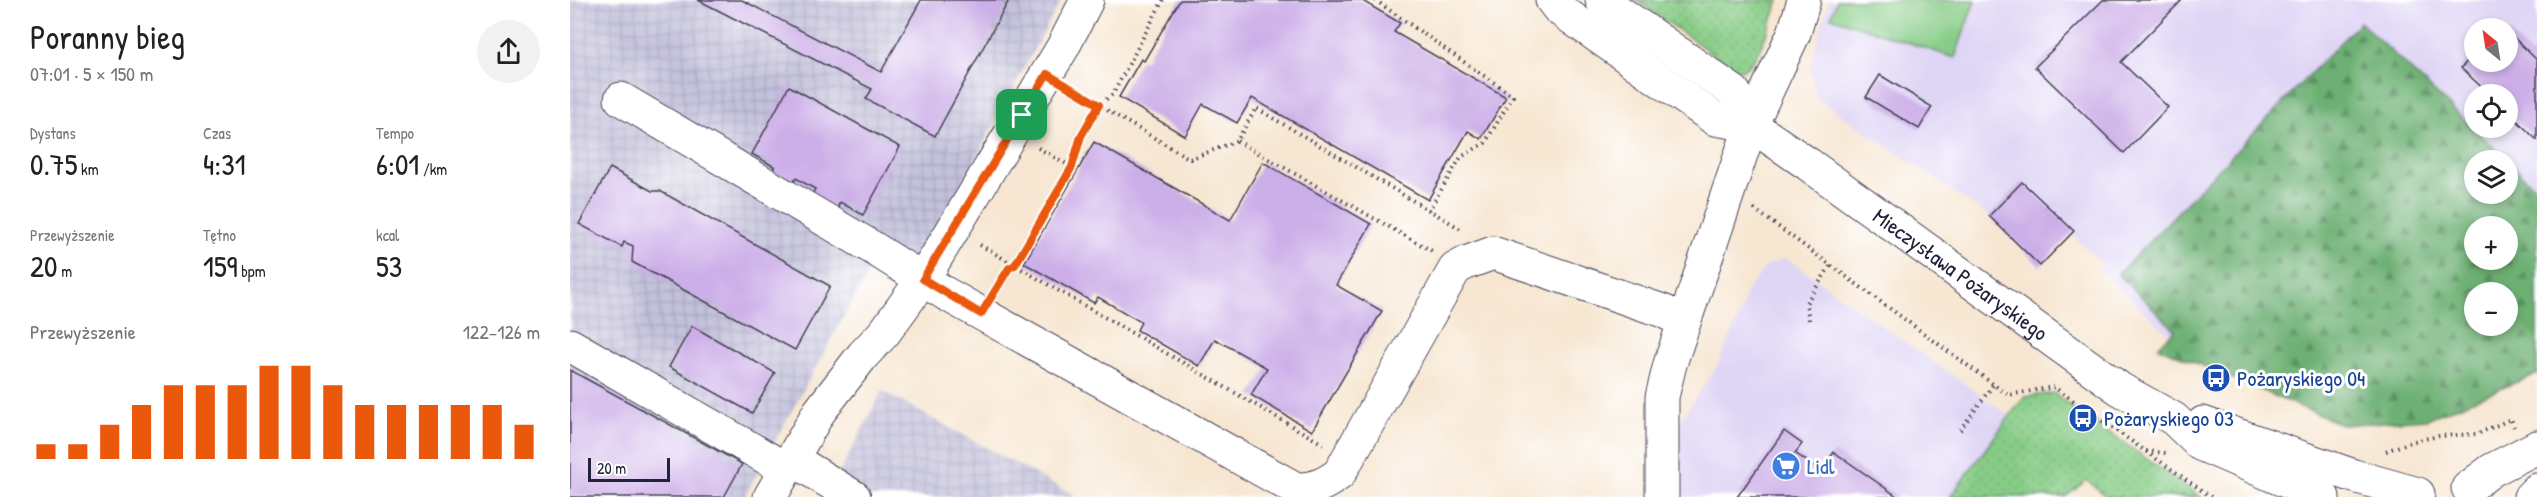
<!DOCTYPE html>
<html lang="pl">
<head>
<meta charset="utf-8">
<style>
	body { margin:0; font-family:"Patrick Hand",sans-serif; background:#f2f2f2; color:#202124; height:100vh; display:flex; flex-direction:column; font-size:22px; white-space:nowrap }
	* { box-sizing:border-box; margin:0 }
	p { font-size:20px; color:#757577 }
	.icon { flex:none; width:33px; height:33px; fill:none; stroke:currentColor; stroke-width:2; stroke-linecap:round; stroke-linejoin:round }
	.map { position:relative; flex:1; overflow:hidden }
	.drawer { display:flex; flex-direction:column; background:#fff; width:570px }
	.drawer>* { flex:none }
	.needle { width:39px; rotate:330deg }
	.fabs { position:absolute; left:1894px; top:18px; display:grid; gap:12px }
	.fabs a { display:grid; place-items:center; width:54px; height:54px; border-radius:50%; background:#fff; box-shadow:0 3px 9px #0003; font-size:30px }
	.scale { position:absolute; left:18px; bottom:15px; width:82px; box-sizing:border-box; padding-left:6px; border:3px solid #22223b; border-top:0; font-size:16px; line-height:21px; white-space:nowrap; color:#22223b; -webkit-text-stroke:4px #fff; paint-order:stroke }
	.pin { position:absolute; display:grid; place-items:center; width:51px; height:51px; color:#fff; margin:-26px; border-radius:12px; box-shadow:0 3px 9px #0006 }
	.round { display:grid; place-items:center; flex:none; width:63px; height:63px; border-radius:32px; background:#f2f2f2 }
	.headline { display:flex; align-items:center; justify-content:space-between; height:102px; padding:0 30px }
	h1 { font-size:33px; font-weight:600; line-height:45px }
	.figures { display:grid; grid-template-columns:repeat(3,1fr); gap:9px; height:102px; padding:6px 30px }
	.figures div { display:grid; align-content:center }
	.figures b { font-size:30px; font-weight:600 }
	.figures small { font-size:16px; font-weight:400 }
	.figures p { font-size:16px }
	.chart { height:168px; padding:12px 30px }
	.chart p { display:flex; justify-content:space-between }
	.chart svg { width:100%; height:108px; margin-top:6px; stroke:#ea580c; stroke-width:6 }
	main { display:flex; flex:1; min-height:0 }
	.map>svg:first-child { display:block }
</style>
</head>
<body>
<main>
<section class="drawer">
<div class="headline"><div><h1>Poranny bieg</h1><p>07:01 · 5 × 150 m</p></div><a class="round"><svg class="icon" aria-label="share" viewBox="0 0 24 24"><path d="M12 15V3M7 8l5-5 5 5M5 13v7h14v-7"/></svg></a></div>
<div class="figures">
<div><p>Dystans</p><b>0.75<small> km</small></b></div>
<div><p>Czas</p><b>4:31</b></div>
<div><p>Tempo</p><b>6:01<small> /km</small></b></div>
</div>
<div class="figures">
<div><p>Przewyższenie</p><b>20<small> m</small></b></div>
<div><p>Tętno</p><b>159<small> bpm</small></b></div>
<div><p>kcal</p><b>53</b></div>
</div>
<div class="chart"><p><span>Przewyższenie</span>122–126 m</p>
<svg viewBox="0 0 160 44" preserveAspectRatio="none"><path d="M5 44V38M15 44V38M25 44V30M35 44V22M45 44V14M55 44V14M65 44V14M75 44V6M85 44V6M95 44V14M105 44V22M115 44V22M125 44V22M135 44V22M145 44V22M155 44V30"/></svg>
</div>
</section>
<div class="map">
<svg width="1967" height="497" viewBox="0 0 1967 497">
	<defs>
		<pattern id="industrial-grid" width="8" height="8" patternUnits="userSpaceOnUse" patternTransform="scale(1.5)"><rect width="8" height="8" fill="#c3c1db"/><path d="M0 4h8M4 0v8" fill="none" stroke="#a7a6bd"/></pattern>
		<pattern id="grass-dots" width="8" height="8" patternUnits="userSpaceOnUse" patternTransform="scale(1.5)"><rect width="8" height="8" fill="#87cc86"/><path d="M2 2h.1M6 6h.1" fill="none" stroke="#74af75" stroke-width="1.8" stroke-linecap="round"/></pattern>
		<pattern id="forest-firs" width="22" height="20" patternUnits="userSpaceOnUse" patternTransform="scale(1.5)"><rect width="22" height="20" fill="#6db073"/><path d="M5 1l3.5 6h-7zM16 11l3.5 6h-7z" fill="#598f60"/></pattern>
	</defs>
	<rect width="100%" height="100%" fill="#fff"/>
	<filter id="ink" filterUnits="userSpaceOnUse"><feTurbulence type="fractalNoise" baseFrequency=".0167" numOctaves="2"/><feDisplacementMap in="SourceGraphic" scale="12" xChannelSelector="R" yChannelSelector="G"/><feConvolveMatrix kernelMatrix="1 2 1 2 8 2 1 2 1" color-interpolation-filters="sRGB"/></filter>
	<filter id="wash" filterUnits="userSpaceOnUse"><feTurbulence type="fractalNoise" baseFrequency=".008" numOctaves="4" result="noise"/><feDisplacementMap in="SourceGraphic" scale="24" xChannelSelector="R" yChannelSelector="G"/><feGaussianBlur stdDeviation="1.35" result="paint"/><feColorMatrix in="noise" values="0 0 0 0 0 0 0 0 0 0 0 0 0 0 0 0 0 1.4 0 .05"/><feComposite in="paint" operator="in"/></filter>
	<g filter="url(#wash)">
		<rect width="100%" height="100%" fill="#f7e6d1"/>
		<g fill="#dfd5f5" fill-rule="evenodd">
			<path d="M1259,0h708v374l-110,45 -159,-32 -98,-52 -71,-66 4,-4 -31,-31 -32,32 -51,-50 -173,-118 -6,-31zM1905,28h33v34h-33zM1905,94h33v34h-33zM1905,160h33v34h-33zM1905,226h33v34h-33zM1905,292h33v34h-33z"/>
			<path d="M1216,258l224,158 -60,81h-276l4,-73 39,-58 22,-49 7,-25 20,-26z"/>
		</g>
		<g fill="url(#industrial-grid)">
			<path d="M0,0h491l-142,263 -36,-17 -139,251h-174z"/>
			<path d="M312,391l195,106h-250z"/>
		</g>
		<g fill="url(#grass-dots)" stroke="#547760" stroke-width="1.5">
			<path d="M1066,0h143c-7,17 -20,66 -38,70l-7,-1z"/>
			<path d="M1484,393l21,17 -4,7 17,13 6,-8 107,75h-94l-20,-17 -22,17h-115l74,-100z"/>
		</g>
		<path fill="url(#forest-firs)" stroke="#486957" stroke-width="1.5" fill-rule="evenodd" d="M1790,22l147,138h-32v34h33v-32l29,27v185l-110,45 -84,6 -185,-78 17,-17 -57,-56zM1905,226h33v34h-33zM1905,292h33v34h-33z"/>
		<path fill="#87cc86" stroke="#547760" stroke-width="1.5" d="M1267,0h138l-20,58 -124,-41z"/>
		<g id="blocks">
			<g fill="#ccafe8">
				<path d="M128,0h44l139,72 40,-72h88l-74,136 -69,-37 6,-10z"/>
				<path d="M610,0h181l39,23 -6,9 112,65 -25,42 -13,-8 -40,69 -176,-102 -15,25 -34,-19 -18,32 -66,-39 22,-38 3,2z"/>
				<path d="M1533,0h79l-61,62 47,45 -44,46 -89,-86z"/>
				<path d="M1938,32l29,28v80l-29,-28v-18h-19l-28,-26 14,-15v9h33z"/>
				<path d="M1310,75l52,32 -13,22 -53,-32z"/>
				<path d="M219,86l111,61 -37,68 -23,-13 -3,7 -25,-14 3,-6 -19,-11 -2,4 -22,-12 3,-3 -23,-13z"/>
				<path d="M524,142l136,78 33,-58 108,62 -35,61 46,26 -70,120 -61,-36 16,-27 -52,-29 -16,27 -62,-36 4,-8 -43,-25 -4,6 -70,-40z"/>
				<path d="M40,168l42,23h8l170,95 -35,64 -163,-88 1,-16 -9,-4 -2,5 -43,-23z"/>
				<path d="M1452,182l52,49 -34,35 -51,-50z"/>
				<path d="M122,326l83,47 -23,40 -83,-46z"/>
				<path d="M0,370l172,94 -18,33h-154z"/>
				<path d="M1214,431l18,13 -7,9 26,18 13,-19 64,45h-161z"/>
			</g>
		</g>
	</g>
	<g filter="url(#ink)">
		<use href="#blocks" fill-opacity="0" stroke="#423f52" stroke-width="1.5"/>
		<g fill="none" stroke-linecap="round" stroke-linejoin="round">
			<g stroke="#423f52" stroke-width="35">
				<g id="minor">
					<path id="s1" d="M982,0l7,9 156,110 36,6 57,39 312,225 54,30 26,25 123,53"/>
					<path d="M1032,0l132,92 17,33"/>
					<path d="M51,99l252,149 73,46 350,195c18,1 29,-5 43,-15l116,-205 11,-6 27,-10 170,58 20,10"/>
					<path d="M0,345l216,124"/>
					<path d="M1633,423l151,53 64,18"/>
					<path d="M222,459l62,38"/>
					<path d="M1898,488l24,-18 45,-23"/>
					<path d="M200,497l49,-85 44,-57 21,-22 39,-54 140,-232 24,-47"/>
					<path d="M1092,497v-100l8,-33 81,-239 43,-92 10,-33"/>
					<path d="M1960,497l7,-7"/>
				</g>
			</g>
			<g stroke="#423f52" stroke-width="4" stroke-dasharray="1.5 4.5" stroke-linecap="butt">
				<path d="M805,0l138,96 -28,47 -24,14 -32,53"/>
				<path d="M501,89l119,70 47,-18 19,-33 205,121"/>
				<path d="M667,141l195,110"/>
				<path d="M468,148l34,19"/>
				<path d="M1184,209l254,186 46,-8 157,110"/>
				<path d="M410,245l343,199"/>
				<path d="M426,289l13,-21 6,-3 57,-98 9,-31 18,-31 14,-11 50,-94"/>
				<path d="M1239,320l-3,-17 25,-38"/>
				<path d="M1390,430l34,-46"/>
				<path d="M1576,451l20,2"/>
				<path d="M1816,451l28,-10 25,-5 38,-2 34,-15 3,8"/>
			</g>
			<use href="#minor" stroke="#fff" stroke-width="33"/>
		</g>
	</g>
	<g fill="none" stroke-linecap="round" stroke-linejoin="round" filter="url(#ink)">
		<g stroke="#fff" stroke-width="12">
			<path id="route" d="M477,74l52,31 -18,31 -9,31 -57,98 -6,3 -28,46 -58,-35z"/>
		</g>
		<use href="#route" stroke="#ea580c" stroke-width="8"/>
	</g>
	<defs>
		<g id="bus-disc" transform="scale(1.5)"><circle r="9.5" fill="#1a4fb4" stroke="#fff"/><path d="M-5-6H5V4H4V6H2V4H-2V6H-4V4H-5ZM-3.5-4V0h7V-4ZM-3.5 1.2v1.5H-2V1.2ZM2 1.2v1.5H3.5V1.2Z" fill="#fff"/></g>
		<g id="supermarket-disc" transform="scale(1.5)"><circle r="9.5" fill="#3f7fe0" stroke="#fff"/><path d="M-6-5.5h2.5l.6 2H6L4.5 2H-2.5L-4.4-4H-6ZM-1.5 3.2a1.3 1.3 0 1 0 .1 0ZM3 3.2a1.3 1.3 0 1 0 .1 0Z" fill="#fff"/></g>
	</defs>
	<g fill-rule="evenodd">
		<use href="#bus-disc" x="1646" y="378"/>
		<use href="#bus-disc" x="1513" y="418"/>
		<use href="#supermarket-disc" x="1216" y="466"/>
	</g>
	<g text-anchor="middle" stroke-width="6" stroke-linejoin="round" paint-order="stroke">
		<g font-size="22" fill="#22223b" stroke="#fff">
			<text dy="8" stroke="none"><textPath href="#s1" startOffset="496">Mieczysława Pożaryskiego</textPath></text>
		</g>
		<g font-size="22" fill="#164399" stroke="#fff" text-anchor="start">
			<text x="1667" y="386">Pożaryskiego 04</text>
			<text x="1534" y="426">Pożaryskiego 03</text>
		</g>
		<g font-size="22" fill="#366cbe" stroke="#fff" text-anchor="start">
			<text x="1237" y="474">Lidl</text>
		</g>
	</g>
</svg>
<div class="fabs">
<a><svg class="needle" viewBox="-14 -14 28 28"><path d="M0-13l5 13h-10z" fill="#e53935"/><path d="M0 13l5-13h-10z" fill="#757577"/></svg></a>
<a><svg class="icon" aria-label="locate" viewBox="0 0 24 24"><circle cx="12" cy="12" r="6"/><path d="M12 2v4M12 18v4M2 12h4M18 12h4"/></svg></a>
<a><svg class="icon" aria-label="layers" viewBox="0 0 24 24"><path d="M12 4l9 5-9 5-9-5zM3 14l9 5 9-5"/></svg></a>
<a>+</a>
<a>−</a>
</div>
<div class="scale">20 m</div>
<div class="pin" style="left:452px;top:115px;background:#1e9e55"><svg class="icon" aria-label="arrive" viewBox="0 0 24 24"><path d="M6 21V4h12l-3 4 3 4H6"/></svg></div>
</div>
</main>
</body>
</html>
